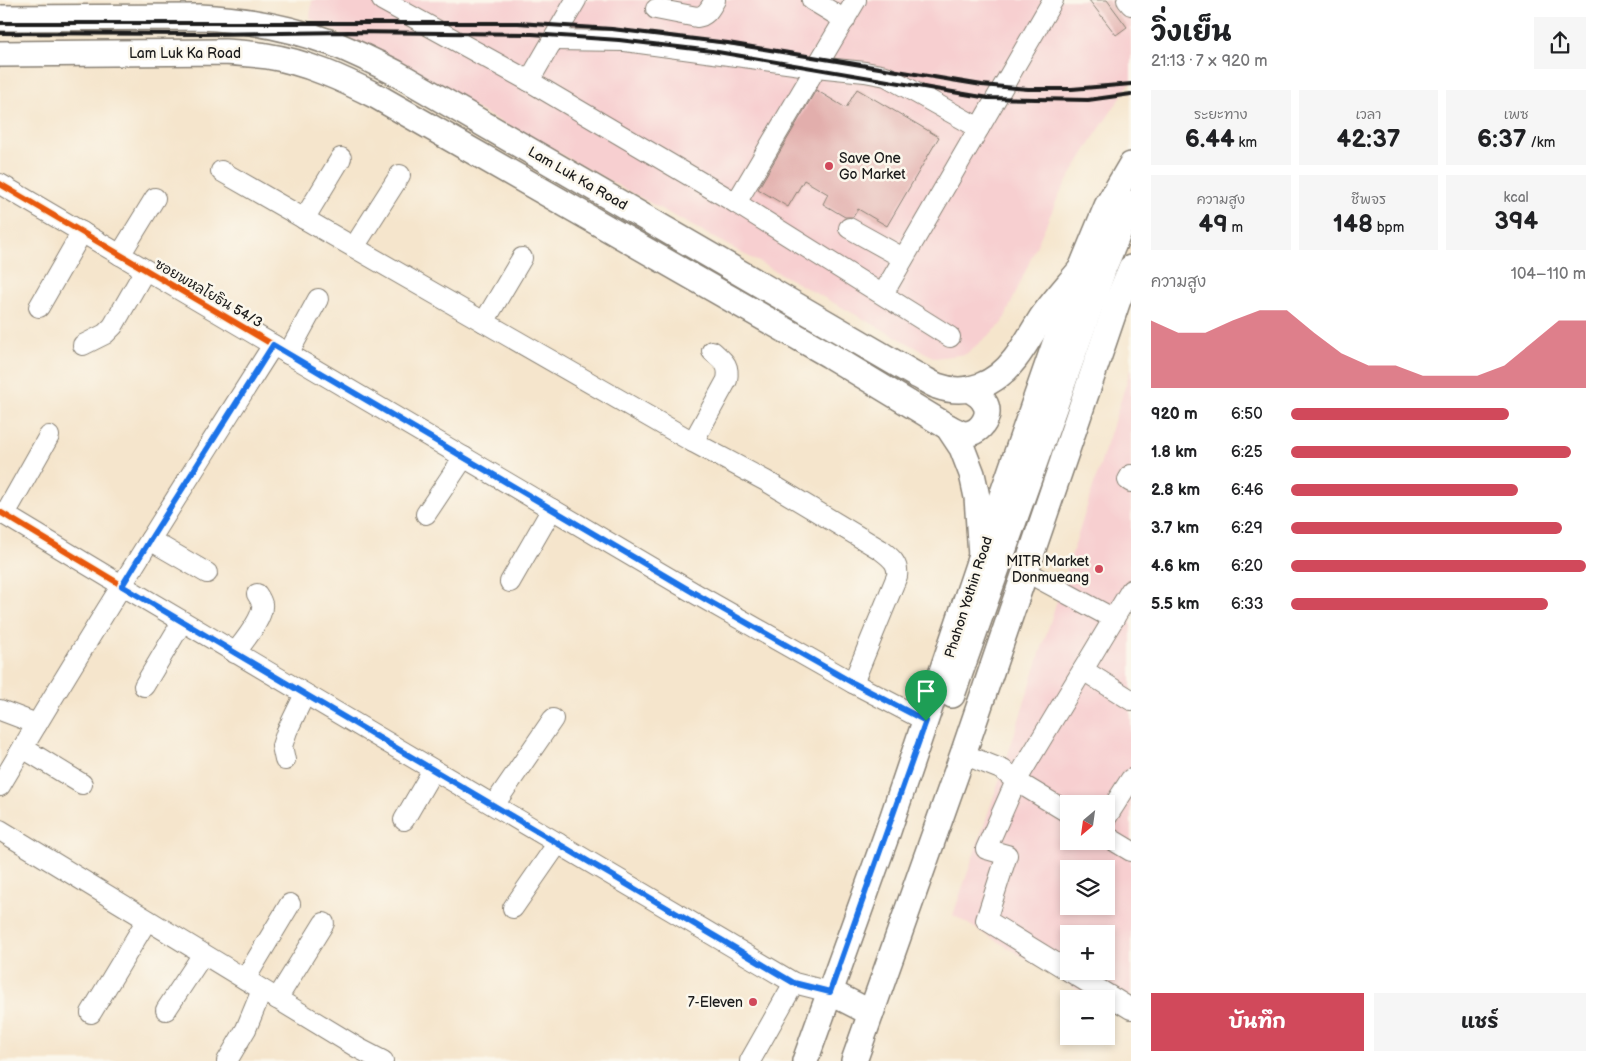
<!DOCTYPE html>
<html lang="th">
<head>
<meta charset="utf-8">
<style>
	body { margin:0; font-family:"Balsamiq Sans","Playpen Sans Thai",sans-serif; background:#f6f6f6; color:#202124; height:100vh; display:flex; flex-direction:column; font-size:19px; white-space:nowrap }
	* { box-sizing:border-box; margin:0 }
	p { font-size:16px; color:#757577 }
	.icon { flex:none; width:28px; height:28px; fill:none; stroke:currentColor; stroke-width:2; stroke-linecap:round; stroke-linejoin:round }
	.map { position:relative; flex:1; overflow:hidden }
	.drawer { display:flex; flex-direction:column; background:#fff; width:475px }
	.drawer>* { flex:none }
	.needle { width:32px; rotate:209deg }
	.tools { position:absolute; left:1060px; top:795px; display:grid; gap:10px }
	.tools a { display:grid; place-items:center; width:55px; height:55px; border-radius:0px; background:#fff; box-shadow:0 2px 8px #0003; font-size:25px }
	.pin { position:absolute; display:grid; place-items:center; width:42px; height:42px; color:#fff; margin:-51px -21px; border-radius:50% 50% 50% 0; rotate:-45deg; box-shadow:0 0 5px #0007 }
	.pin .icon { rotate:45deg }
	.round { display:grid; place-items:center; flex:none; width:52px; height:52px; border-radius:0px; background:#f6f6f6 }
	.headline { display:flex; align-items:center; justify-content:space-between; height:85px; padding:0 20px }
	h1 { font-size:28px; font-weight:700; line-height:38px }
	.stats { display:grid; grid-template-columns:repeat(3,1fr); gap:8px; height:85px; padding:5px 20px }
	.stats div { display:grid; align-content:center; border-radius:0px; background:#f6f6f6; text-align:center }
	.stats b { font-size:25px; font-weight:700 }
	.stats small { font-size:14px; font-weight:400 }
	.stats p { font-size:14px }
	.chart { height:140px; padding:10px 20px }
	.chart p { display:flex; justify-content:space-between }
	.chart svg { width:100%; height:90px; margin-top:5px; fill:#d1495b; opacity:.7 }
	.button { display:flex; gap:10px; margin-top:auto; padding:10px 20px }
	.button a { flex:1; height:58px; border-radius:0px; background:#d1495b; color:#fff; font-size:20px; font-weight:700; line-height:58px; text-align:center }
	.button a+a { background:#f6f6f6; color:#202124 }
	ul { padding:0 20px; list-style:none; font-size:16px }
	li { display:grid; grid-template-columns:80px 60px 1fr; align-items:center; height:38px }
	li i { height:12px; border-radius:6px; background:#d1495b }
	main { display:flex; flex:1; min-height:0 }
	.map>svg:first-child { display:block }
</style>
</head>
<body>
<main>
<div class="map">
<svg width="1131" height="1061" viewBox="0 0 1131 1061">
	<rect width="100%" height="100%" fill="#fbf7ec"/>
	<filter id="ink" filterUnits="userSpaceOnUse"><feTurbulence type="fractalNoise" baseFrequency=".02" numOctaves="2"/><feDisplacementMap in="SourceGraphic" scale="10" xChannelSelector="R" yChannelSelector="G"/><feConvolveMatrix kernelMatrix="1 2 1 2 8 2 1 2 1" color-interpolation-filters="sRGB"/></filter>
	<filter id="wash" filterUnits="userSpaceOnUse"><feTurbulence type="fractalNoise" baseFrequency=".0096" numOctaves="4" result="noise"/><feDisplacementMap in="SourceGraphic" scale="20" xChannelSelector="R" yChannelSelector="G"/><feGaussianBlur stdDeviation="1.12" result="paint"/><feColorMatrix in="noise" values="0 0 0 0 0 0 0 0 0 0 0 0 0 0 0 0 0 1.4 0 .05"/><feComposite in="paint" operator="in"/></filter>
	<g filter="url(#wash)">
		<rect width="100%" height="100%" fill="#f5e5cc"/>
		<g fill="#f7cfd0" fill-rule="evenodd">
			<path d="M312,0h819v82l-39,58 -32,53 -58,131 -36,30 -31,4 -625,-340z"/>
			<path d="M1131,368v653l-25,-15v-7h-12l-141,-84 50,-145zM1069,804h37v37h-37zM1069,869h37v37h-37zM1069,934h37v37h-37z"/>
		</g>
		<g id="blocks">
			<g fill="#e2aeac">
				<path d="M1089,0h18l20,27 -11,8z"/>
				<path d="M857,89l82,48 -52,89 -29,-17 -5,8h-8l-22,-13 5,-10 -24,-14 -16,27 -30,-18 58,-99 30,18z"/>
			</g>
		</g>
	</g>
	<g filter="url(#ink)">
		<use href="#blocks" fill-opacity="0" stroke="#888074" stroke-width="1"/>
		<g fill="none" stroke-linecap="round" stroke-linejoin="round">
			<g stroke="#888074" stroke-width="22">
				<g id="minor">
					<path d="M382,0l147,81 207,122 214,134"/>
					<path d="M812,0l33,20"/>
					<path d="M1127,0l4,5"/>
					<path d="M656,9l41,8c10,-1 13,-9 18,-17"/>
					<path d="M553,40l72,1 191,26 49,5 21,4 93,52"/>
					<path d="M529,81l47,-81"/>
					<path d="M221,171l472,271 73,39 115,69c9,7 18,13 16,26l-44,107"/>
					<path d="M0,184l696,410 157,89 73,38"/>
					<path d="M736,203l120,-203"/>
					<path d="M304,219l37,-61"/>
					<path d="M849,228l54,30"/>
					<path d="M354,247l46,-72"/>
					<path d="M120,255l35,-57"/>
					<path d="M883,294l170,-294"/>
					<path d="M39,307l43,-75"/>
					<path d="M484,322l38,-64"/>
					<path d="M83,345l22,-11 8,-8 32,-56"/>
					<path d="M288,354l30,-55"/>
					<path d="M693,442l34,-62c3,-16 -4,-19 -15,-29"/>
					<path d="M1131,475l-3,5 3,2"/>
					<path d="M0,512l123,74 671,397 36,9"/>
					<path d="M5,514l44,-78"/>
					<path d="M426,514l38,-57"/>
					<path d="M150,540l57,33"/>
					<path d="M1025,571l89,48"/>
					<path d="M510,582l42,-73"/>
					<path d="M235,653c8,-11 29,-35 27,-49 -1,-4 -3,-7 -5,-10"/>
					<path d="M1083,670l48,30"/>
					<path d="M144,686l38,-64"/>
					<path d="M0,710l37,14"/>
					<path d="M23,748l59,36"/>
					<path d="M963,754l40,16 13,11 53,32"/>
					<path d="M285,760l-3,-14 5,-15 18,-37"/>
					<path d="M0,786c88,-149 180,-295 273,-441"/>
					<path d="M494,805l59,-86"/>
					<path d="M1106,818l25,-39"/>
					<path d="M404,820l29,-50"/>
					<path d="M0,830l358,218 25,13"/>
					<path d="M1106,836l25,15"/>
					<path d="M513,908l45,-65"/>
					<path d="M1069,971l-83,-51 21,-65 -21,-6 30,-68 115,-191"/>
					<path d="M1069,971l62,38"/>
					<path d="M245,979l45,-75"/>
					<path d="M277,999l47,-76"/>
					<path d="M166,1010l37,-56"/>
					<path d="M91,1013l56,-93"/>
					<path d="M227,1061l19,-32 16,-39"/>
					<path d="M750,1061l44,-78"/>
				</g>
			</g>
			<g stroke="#888074" stroke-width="28">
				<g id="major">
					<path d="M0,18l200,-1c45,2 90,11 132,26 22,9 43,19 64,30l520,302c7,3 14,8 21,11 30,11 59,-2 78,-27 10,-13 18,-28 27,-42 12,-17 26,-32 39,-48"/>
					<path d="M0,54l225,-2c14,1 28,2 42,4 39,6 76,23 111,41l451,258 119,72 14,21 10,26 5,23 4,59"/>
					<path d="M948,427c6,3 12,7 18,7 15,-1 27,-20 18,-32 -3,-6 -9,-9 -15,-13"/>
					<path d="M952,695l152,-428 27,-64"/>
					<path d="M830,992l41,21"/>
					<path d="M805,1061l82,-227 94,-278 100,-287 26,-63 24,-41"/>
					<path d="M854,1061l109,-307 155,-454 13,-32"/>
				</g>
			</g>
			<use href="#minor" stroke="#fff" stroke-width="20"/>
			<use href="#major" stroke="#fff" stroke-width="25"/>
			<g stroke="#1c1c1c" stroke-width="4">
				<path d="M0,23h518l94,6 116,14 254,42 46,4h44l59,-5"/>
				<path d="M0,33l204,1 144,-2 184,2 87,6 93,11 276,47 100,2 43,-6"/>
			</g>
			<g stroke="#fbf7ec" stroke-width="9">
				<g id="cycleway">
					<path d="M0,184l696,410 157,89 73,38"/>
					<path d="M0,512l123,74 671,397 36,9"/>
				</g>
			</g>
			<use href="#cycleway" stroke="#e8590c" stroke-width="6"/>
		</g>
	</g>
	<g fill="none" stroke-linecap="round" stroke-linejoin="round" filter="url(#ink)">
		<g stroke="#fff" stroke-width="10">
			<path id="route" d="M273,345l423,249 157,89 73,38 -96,271 -36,-9 -672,-397 28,-46z"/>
		</g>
		<use href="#route" stroke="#1a73e8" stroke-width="6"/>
	</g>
	<g fill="#d1495b" stroke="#fbf7ec" stroke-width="2">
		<circle cx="829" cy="166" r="5"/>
		<circle cx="1099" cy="569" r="5"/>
		<circle cx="753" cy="1002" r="5"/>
	</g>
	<g text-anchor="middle" stroke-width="5" stroke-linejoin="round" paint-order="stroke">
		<g font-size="14" fill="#1c1c1c" stroke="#fbf7ec">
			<text x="185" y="58">Lam Luk Ka Road</text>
			<text transform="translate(578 178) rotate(30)" y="5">Lam Luk Ka Road</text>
			<text transform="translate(209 293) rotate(30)" y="5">ซอยพหลโยธิน 54/3</text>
			<text transform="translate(968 597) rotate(-72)" y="5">Phahon Yothin Road</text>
		</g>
		<g font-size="14" fill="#1c1c1c" stroke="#fbf7ec" text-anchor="end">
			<text x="839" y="163" text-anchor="start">Save One<tspan x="839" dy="16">Go Market</tspan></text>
			<text x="1089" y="566">MITR Market<tspan x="1089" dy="16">Donmueang</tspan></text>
			<text x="743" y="1007">7-Eleven</text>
		</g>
	</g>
</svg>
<div class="tools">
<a><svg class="needle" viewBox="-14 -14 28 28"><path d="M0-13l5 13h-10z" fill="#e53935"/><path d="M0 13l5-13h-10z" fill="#757577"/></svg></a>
<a><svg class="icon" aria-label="layers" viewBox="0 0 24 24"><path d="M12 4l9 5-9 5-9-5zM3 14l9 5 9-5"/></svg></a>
<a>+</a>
<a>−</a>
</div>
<div class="pin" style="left:926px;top:721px;background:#1e9e55"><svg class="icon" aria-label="arrive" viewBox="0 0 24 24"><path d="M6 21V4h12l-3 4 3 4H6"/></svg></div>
</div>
<section class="drawer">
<div class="headline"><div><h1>วิ่งเย็น</h1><p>21:13 · 7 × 920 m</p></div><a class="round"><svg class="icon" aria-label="share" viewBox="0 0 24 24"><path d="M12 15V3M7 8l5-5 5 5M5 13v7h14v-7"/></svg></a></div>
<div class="stats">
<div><p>ระยะทาง</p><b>6.44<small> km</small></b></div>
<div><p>เวลา</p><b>42:37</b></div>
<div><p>เพซ</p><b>6:37<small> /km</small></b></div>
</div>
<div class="stats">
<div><p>ความสูง</p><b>49<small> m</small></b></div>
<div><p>ชีพจร</p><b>148<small> bpm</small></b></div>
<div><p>kcal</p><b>394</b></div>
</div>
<div class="chart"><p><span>ความสูง</span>104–110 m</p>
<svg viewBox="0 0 160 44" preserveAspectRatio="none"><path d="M0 44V11L10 17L20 17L30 11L40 6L50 6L60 17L70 27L80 33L90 33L100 38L110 38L120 38L130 33L140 22L150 11L160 11V44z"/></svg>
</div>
<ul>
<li><b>920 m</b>6:50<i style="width:74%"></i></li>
<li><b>1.8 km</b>6:25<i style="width:95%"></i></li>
<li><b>2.8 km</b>6:46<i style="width:77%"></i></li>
<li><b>3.7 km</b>6:29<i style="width:92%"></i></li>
<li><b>4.6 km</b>6:20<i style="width:100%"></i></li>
<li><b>5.5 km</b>6:33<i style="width:87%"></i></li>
</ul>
<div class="button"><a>บันทึก</a><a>แชร์</a></div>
</section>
</main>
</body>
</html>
